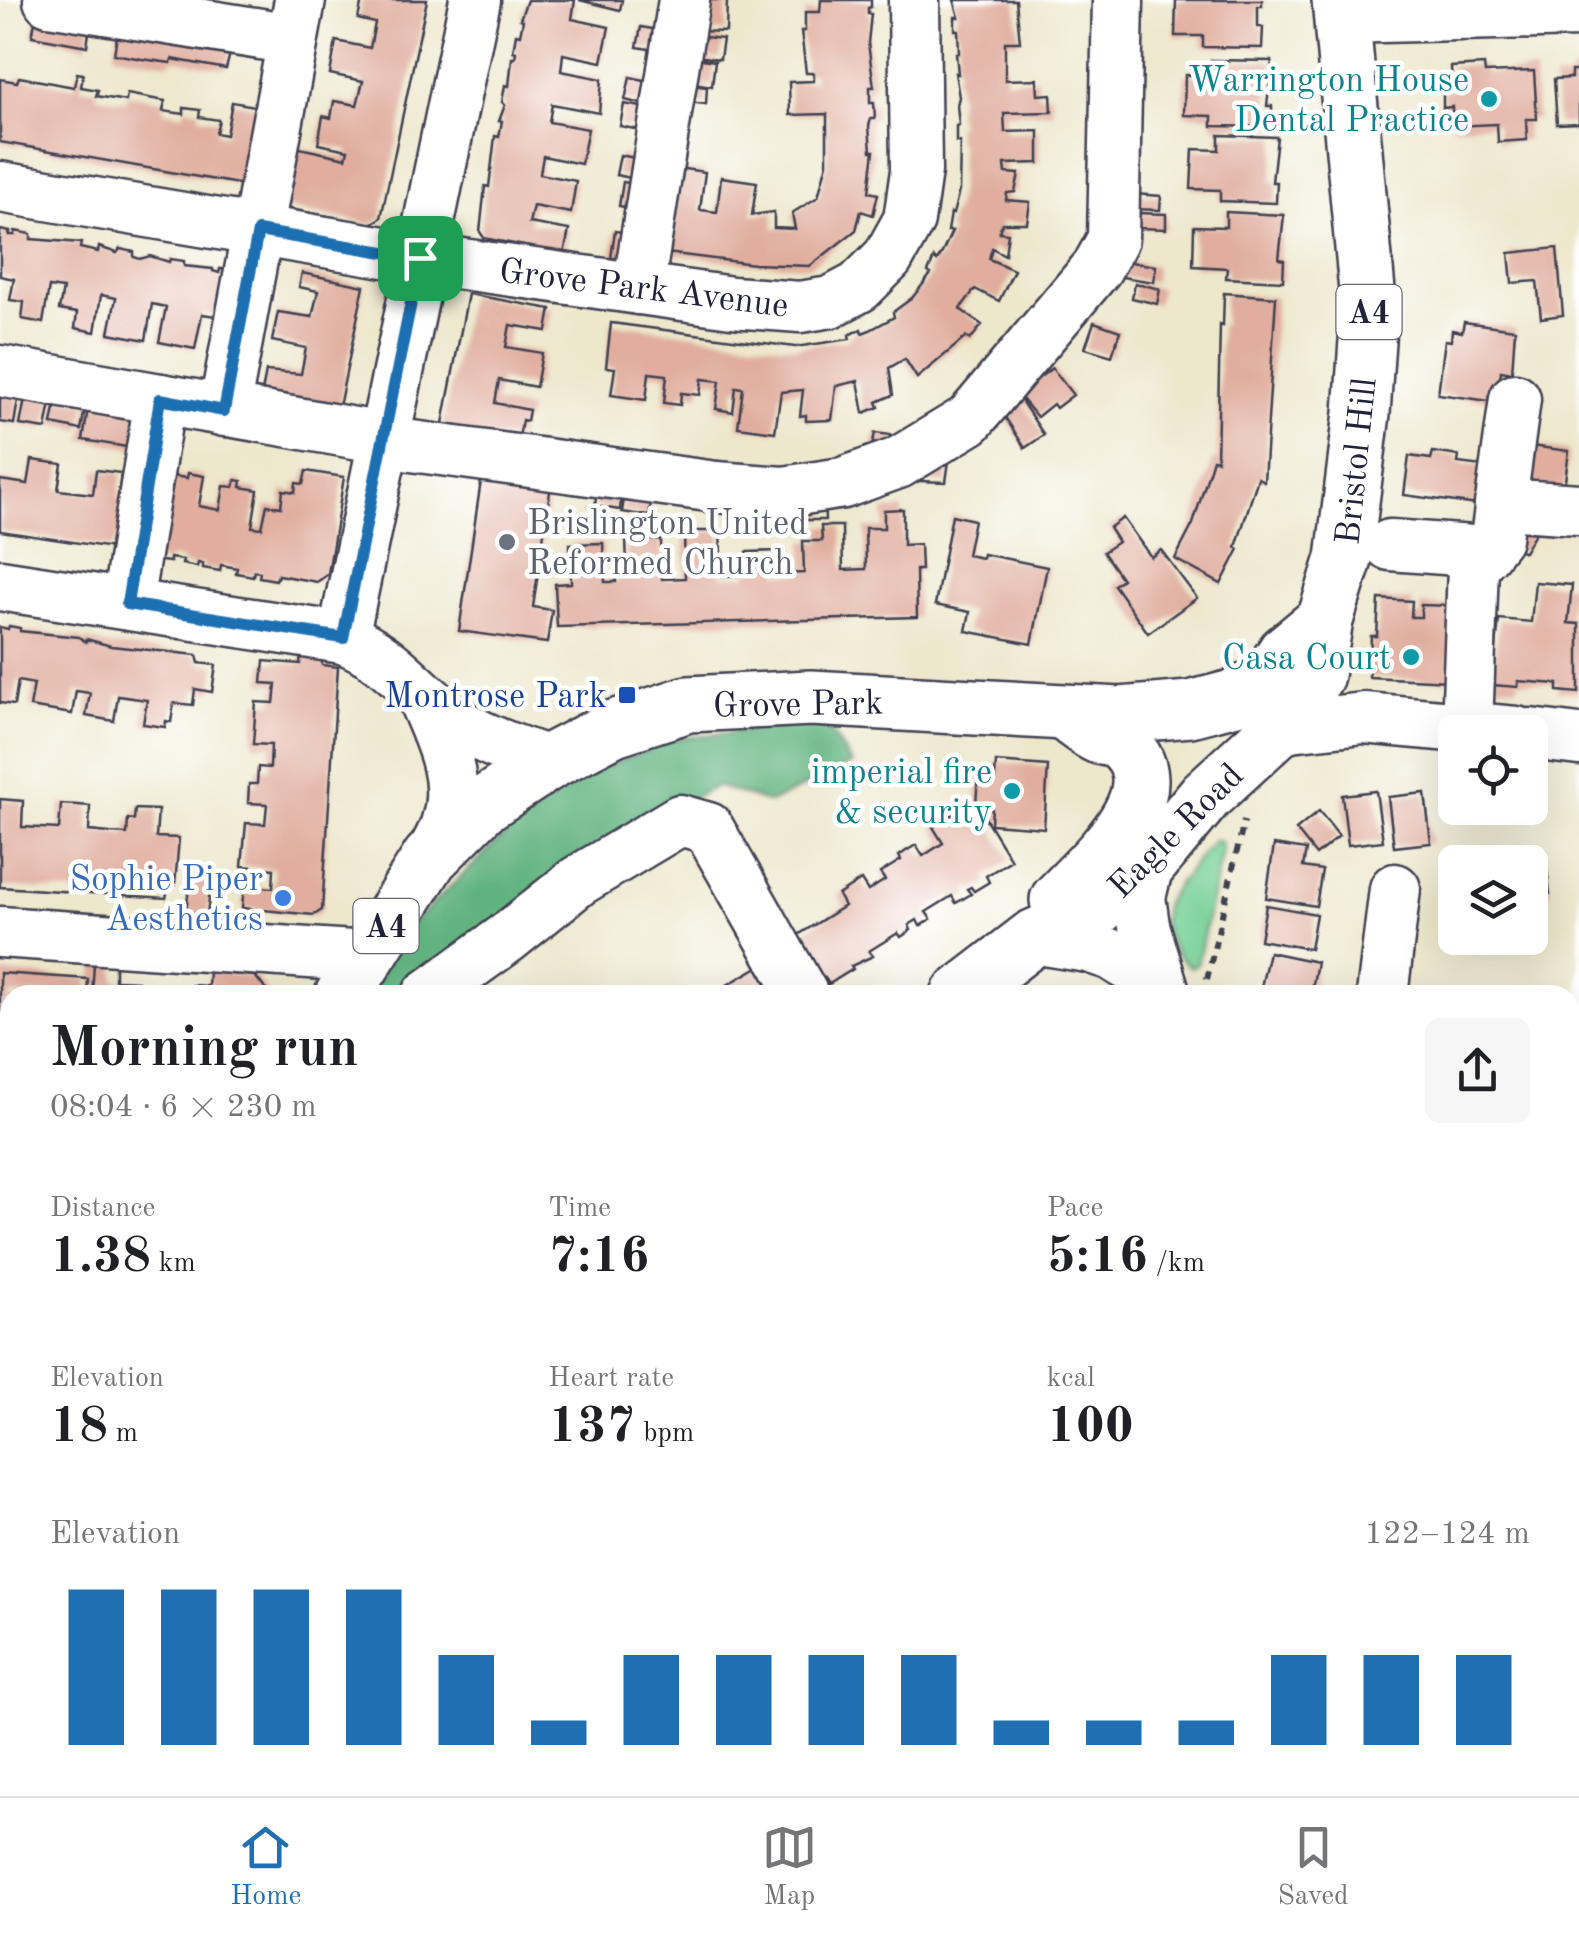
<!DOCTYPE html>
<html lang="en">
<head>
<meta charset="utf-8">
<style>
	body { margin:0; font-family:"Old Standard TT",serif; background:#f6f6f6; color:#202124; height:100vh; display:flex; flex-direction:column; font-size:38px; white-space:nowrap }
	* { box-sizing:border-box; margin:0 }
	p { font-size:32px; color:#757577 }
	.icon { flex:none; width:55px; height:55px; fill:none; stroke:currentColor; stroke-width:2; stroke-linecap:round; stroke-linejoin:round }
	.map { position:relative; flex:1; overflow:hidden }
	.details { position:absolute; left:0px; top:985px; width:1580px; height:812px; display:flex; flex-direction:column; background:#fff; border-radius:30px 30px 0 0; box-shadow:0 10px 40px #0002 }
	.details>* { flex:none }
	.buttons { position:absolute; left:1438px; top:715px; display:grid; gap:20px }
	.buttons a { display:grid; place-items:center; width:110px; height:110px; border-radius:15px; background:#fff; box-shadow:0 10px 40px #0002; font-size:50px }
	.pin { position:absolute; display:grid; place-items:center; width:85px; height:85px; color:#fff; margin:-42px; border-radius:20px; box-shadow:0 5px 15px #0006 }
	.round { display:grid; place-items:center; flex:none; width:105px; height:105px; border-radius:15px; background:#f6f6f6 }
	.head { display:flex; align-items:center; justify-content:space-between; height:170px; padding:0 50px }
	h1 { font-size:55px; font-weight:600; line-height:75px }
	.figures { display:grid; grid-template-columns:repeat(3,1fr); gap:15px; height:170px; padding:10px 50px }
	.figures div { display:grid; align-content:center }
	.figures b { font-size:50px; font-weight:600 }
	.figures small { font-size:28px; font-weight:400 }
	.figures p { font-size:28px }
	.chart { height:280px; padding:20px 50px }
	.chart p { display:flex; justify-content:space-between }
	.chart svg { width:100%; height:180px; margin-top:10px; stroke:#1f6fb2; stroke-width:6 }
	.menu { display:flex; justify-content:space-around; align-items:center; height:140px; border-top:2px solid #e0e0e0; background:#fff; font-size:28px; color:#757577 }
	.menu a { display:grid; justify-items:center; gap:5px }
	.menu .active { color:#1f6fb2 }
	.map>svg:first-child { display:block }
</style>
</head>
<body>
<div class="map">
<svg width="1579" height="1796" viewBox="0 0 1579 1796">
	<rect width="100%" height="100%" fill="#fff"/>
	<filter id="ink" filterUnits="userSpaceOnUse"><feTurbulence type="fractalNoise" baseFrequency=".01" numOctaves="2"/><feDisplacementMap in="SourceGraphic" scale="20" xChannelSelector="R" yChannelSelector="G"/><feConvolveMatrix kernelMatrix="1 2 1 2 8 2 1 2 1" color-interpolation-filters="sRGB"/></filter>
	<filter id="wash" filterUnits="userSpaceOnUse"><feTurbulence type="fractalNoise" baseFrequency=".0048" numOctaves="4" result="noise"/><feDisplacementMap in="SourceGraphic" scale="40" xChannelSelector="R" yChannelSelector="G"/><feGaussianBlur stdDeviation="2.25" result="paint"/><feColorMatrix in="noise" values="0 0 0 0 0 0 0 0 0 0 0 0 0 0 0 0 0 1.4 0 .05"/><feComposite in="paint" operator="in"/></filter>
	<g filter="url(#wash)">
		<rect width="100%" height="100%" fill="#ede7cc"/>
		<path fill="#d2bdc8" d="M1570,1655h9v141h-297l1,-8h287z"/>
		<g fill="#77d096" stroke="#4c7968" stroke-width="2.5">
			<path d="M1214,840l6,2 2,8 -25,114 -7,3c-18,-14 -33,-40 -25,-63 6,-15 38,-50 49,-64z"/>
			<path d="M0,1097h10v133l-10,1z"/>
		</g>
		<path fill="#61b27f" stroke="#426a5d" stroke-width="2.5" d="M806,723l23,5 23,36 -82,39 -54,-17 -75,41 -189,168h-85l33,-60 127,-122 62,-40 85,-34z"/>
		<g id="blocks">
			<g fill="#e0ad9e">
				<path d="M362,0h65l-46,218 -10,6 -103,-19 13,-61 65,14 2,-8 -30,-6 5,-28 8,2 3,-17 23,4 6,-24 -33,-7 6,-33 34,7 5,-25 -17,-4z"/>
				<path d="M527,0h48l-3,19 37,8 -7,35 -39,-8 -2,17 41,8 -3,34 -47,-9 -3,18 39,7 -7,35 -38,-8 -3,18 36,7 -5,32 -38,-7 -4,17 40,7 -5,24 -80,-16 -4,-6 5,-46 4,1 6,-51 4,1 3,-16h-3l6,-16 -3,-3 3,-17 4,1 3,-28h3l1,-6 -3,-1 3,-17 4,1 3,-15 -3,-1z"/>
				<path d="M579,0h43l-2,10z"/>
				<path d="M699,0h28l-1,32 -28,-1z"/>
				<path d="M821,0h50v7l-3,1v6h3l-3,29 6,44h-4v16h4l1,16h-4l-2,7 2,25h3l-5,41 9,2 -5,21 -12,-4 -5,19 -46,36 -56,-2 -104,-13 20,-84 35,5 -5,38 17,2 4,-35 36,5 -5,33 22,-3v16l21,1 -3,-16 26,-16 9,-34v-49l-37,1 -1,-33 25,-1v-8h-8l-5,-42h4v-19h15z"/>
				<path d="M954,0h62l4,42h-15v38l32,-1 1,16 13,-1 1,18 -48,1 1,19 34,-1v32l-34,1 1,9 13,1 -4,18 -8,1 -1,7 24,2 -3,21h-25l-3,9 9,1 -3,22 -13,-7 -3,11 25,11 -15,31 -24,-12 -15,20 22,16 -12,15 -4,-3 -49,41 -12,-19 -16,9 4,27 -16,7 2,5 -15,6 -6,-32 -22,5 -4,34 -26,1v-6l-6,1 3,-26 -22,2 -6,40 -37,-5 5,-39 -7,-1 -3,25 -17,-3 4,-28 -18,-2 -2,16 -19,-2 -1,12 -16,-2 3,-28 -18,-2 -3,27 -35,-5 4,-27 -9,-1 5,-44 184,24 55,-8 -1,-4 12,-6 1,4 8,-3 24,-13 -1,-5 19,-14 19,-24 -3,-2 6,-14 3,3 5,-8 10,-22h-4l3,-18 2,1 6,-23 1,-49h-4v-16l3,-1 -2,-20 2,-8 -4,-24 3,1 -2,-21h3l-1,-23h-3v-13h4z"/>
				<path d="M1176,0h86v6h-4v21h5l-1,21 -59,-1v-11h-28z"/>
				<path d="M38,7l196,31 -8,31 -54,-10 -1,4 -29,-4 -28,-5 4,-24 -28,-4 -3,20 -55,-10z"/>
				<path d="M641,27l29,5 -4,20 -29,-5z"/>
				<path d="M697,36l26,3 -3,20 -26,-3z"/>
				<path d="M689,57l26,4 -3,25 -26,-4z"/>
				<path d="M1211,60l61,1 -5,45h5v21l-60,-1v-10l-28,-1 1,-40h26z"/>
				<path d="M1484,65l1,8 49,-2 3,48h-11l1,21 -29,2 -1,-18 -44,2 -1,-19 -9,1v-18h9l-1,-23z"/>
				<path d="M1571,71h8v52l-22,1 -3,-45 17,-1z"/>
				<path d="M77,73l6,1 -2,13 17,3 -2,6 30,5 1,-7 38,7 -2,10 21,3v-6l16,2 -1,7 20,3 -3,13 10,2 6,-33 34,6 -5,80 -261,-46v-63l17,3 2,-5 55,10z"/>
				<path d="M630,77l29,6 -5,24 -29,-7z"/>
				<path d="M682,84l25,3 -1,17 -27,-3z"/>
				<path d="M624,104l29,5 -4,23 -29,-6z"/>
				<path d="M1219,135l58,2 -5,45h5l-1,21 -56,-2v-11l-29,-1 2,-40 26,1z"/>
				<path d="M620,155l24,5 -3,20 -25,-5z"/>
				<path d="M623,182l22,4 -3,24 -23,-4z"/>
				<path d="M1134,194l27,2 -1,14 -27,-1z"/>
				<path d="M1226,212l58,3 -5,44 5,1 -1,21 -57,-3 1,-10 -34,-2 1,-40 32,1z"/>
				<path d="M1137,213l29,1v15l-29,-1z"/>
				<path d="M0,230l10,2 -1,3h6v-4l16,3v5l50,4 -1,5 18,4 1,-5 18,6 3,-4 14,3v5l6,2 10,-3 19,6 1,-3 14,2v5l29,3v2l6,2 1,-4 15,2 -26,81 7,-36 -14,-2 -7,35 -36,-7 7,-35 -14,-3 -6,36 -37,-7 7,-35 -15,-3 -6,37 -20,-4 2,-15 -18,-3 4,-21 -14,-2 -6,36 -21,-4 2,-17 -14,-2 4,-21 -14,-3z"/>
				<path d="M615,231l21,3 -4,27 -21,-3z"/>
				<path d="M1557,248l6,67 -22,3 -4,-37 -25,2 -3,-30z"/>
				<path d="M1124,261l32,5 -2,16 -32,-5z"/>
				<path d="M302,273l62,13 -25,121 -78,-9 5,-27 35,3 5,-26 -34,-7 6,-29 34,5 6,-26 -19,-4z"/>
				<path d="M1135,283l25,6 -3,15 -25,-6z"/>
				<path d="M1224,293l52,4 -12,184 -6,-3 -22,69 3,2 -18,35 -46,-25 18,-35 20,-65 4,1 3,-135 3,1z"/>
				<path d="M468,294l83,15 -4,22 -37,-6 -4,22 36,6 -6,34 -37,-7 -4,23 34,7 -2,11 -5,-1 -3,18 -79,1z"/>
				<path d="M1094,322l26,9 -8,25 -27,-8z"/>
				<path d="M1464,322l51,7 -3,44 -11,-2 -4,31 -59,-8 7,-54 6,1 1,-11 10,2z"/>
				<path d="M1052,368l21,27 -17,13 -3,-4 -16,13 -19,-23z"/>
				<path d="M0,390l19,4 -5,30 -14,-2z"/>
				<path d="M26,394l26,4 -6,31 -26,-4z"/>
				<path d="M1018,396l26,39 -19,13 -26,-40z"/>
				<path d="M57,398l29,5 -5,27 -29,-6z"/>
				<path d="M89,402l63,10 -6,38 -63,-10z"/>
				<path d="M875,433l23,3 -29,24z"/>
				<path d="M952,440l-6,42 -27,-1 -2,-24z"/>
				<path d="M1531,446l38,5 -6,44 -37,-5z"/>
				<path d="M1433,452l26,4 -1,7 25,3 -5,39 -74,-10 5,-39 22,3z"/>
				<path d="M32,460l30,4 -4,26 35,4 3,-24 25,3 -3,25 20,3 -26,47 -112,-17v-51l28,4z"/>
				<path d="M483,467l69,11 -19,129 19,3 -5,33 -88,-12z"/>
				<path d="M306,471l38,6 -16,97 -11,8 -39,-7 -2,5 -17,-3 1,-5 -6,-1 -1,5 -17,-3 1,-5 -16,-3 -1,6 -17,-3v-4l-5,-1 -1,4 -15,-3 1,-4 -13,-2v4l-18,-2 19,-84 16,2 1,-5 16,3 -5,30 10,2 11,2 4,-24 10,1 2,-7 6,1 -1,6 17,3 -6,37 10,1 5,-23 14,2 2,-17 12,2 1,-9 7,1z"/>
				<path d="M598,480l25,4 -3,26 -25,-4z"/>
				<path d="M626,484l27,4 -4,28 -27,-4z"/>
				<path d="M802,495h22l1,25h-23z"/>
				<path d="M903,509v36l17,-1 1,26h-5l1,47 -360,10 -2,-43 16,-1 -1,-39 33,-1 2,39h11l-1,-17h12l-1,-25h35l1,39 23,-1 -1,-47h36l2,45 26,-1 -1,-23 32,-1v23l25,-1 -1,-32h19l-1,-15h21l1,44 23,-1 -1,-41h19v-18z"/>
				<path d="M1520,514l19,12 -15,26 -19,-11z"/>
				<path d="M952,515l22,5 -7,35 15,3 1,-4 64,13 -15,77 -66,-13 4,-19 -35,-7z"/>
				<path d="M1123,518l28,39 10,-7 36,48 -49,35 -34,-48 8,-6 -19,-27 15,-10 -9,-14z"/>
				<path d="M1535,582l37,3 -4,38 11,1v69l-21,-2v-7l-40,-3v6l-26,-2 7,-66 32,3z"/>
				<path d="M1379,599l33,2 -1,16h10v-12l33,1 -4,75 -81,-4 2,-41h6z"/>
				<path d="M9,626l11,2v3l59,6 7,5v-3l25,7 86,9 2,8 17,2 -4,27 -17,-3 -2,16 -19,-2 -3,19 -5,-1 -1,6 -22,-3 4,-24 -29,-4 -4,25 -28,-5 4,-23 -14,-2 -4,23 -42,-7 4,-23 -16,-3 -4,24 -14,-2v-76l8,2z"/>
				<path d="M301,654l21,2v9l16,2 -16,243 -8,5 -72,-7 2,-22 29,2 1,-19 -32,-3 4,-43 19,1 2,-20 -19,-1 1,-19h8l1,-17 12,1 1,-23 -18,-1 3,-42 18,1 2,-19 -14,-1 2,-22 36,3z"/>
				<path d="M996,762l52,4 -4,62 -53,-4 1,-18 -16,-1 2,-30 17,2z"/>
				<path d="M1376,791l7,50 -35,4 -6,-50z"/>
				<path d="M1425,793l6,50 -37,4 -6,-50z"/>
				<path d="M0,799l23,2 -1,26 37,2 2,-25 17,1 12,1 -1,25 21,2 17,1 1,-15 6,1 1,-11 23,1 -2,27 23,1 -4,47h-6l-3,13 -166,-11z"/>
				<path d="M964,807l9,15 11,-6 27,44 -25,16 3,6 -15,9 -3,-4 -4,2 4,5 -15,9 -4,-7 -26,16 5,7 -11,7 -3,-6 -8,5 2,5 -10,7 -3,-4 -29,18 4,5 -22,10 2,3 -24,15 -4,-6 -13,9 -28,-43 60,-38 -6,-11 23,-15 7,11 17,-11 -5,-7 21,-13 -2,-4 7,-5 10,-6 7,11 20,-13 -10,-16z"/>
				<path d="M1319,811l20,25 -23,19 -20,-25z"/>
				<path d="M1274,845l32,5 -3,17 19,3 -6,36 -50,-8z"/>
				<path d="M1545,851l5,43 -14,2 4,28 -10,1v-63l-58,-2z"/>
				<path d="M191,872l21,2 -5,40 -21,-2z"/>
				<path d="M1266,905l50,9 -6,35 -50,-9z"/>
				<path d="M1269,952l48,10 -6,33 -50,-8z"/>
				<path d="M765,963l18,32h-73z"/>
				<path d="M94,964l21,1v15l23,1 -1,14h-45z"/>
				<path d="M209,972l46,4 15,19h-79l1,-10 16,1z"/>
				<path d="M0,973l88,6 -1,16h-77l-4,53h-6z"/>
				<path d="M1570,1006l9,1v51l-9,-1z"/>
				<path d="M0,1287l10,2v123l-10,-2z"/>
				<path d="M1570,1361h9v42l-9,1z"/>
				<path d="M0,1428l10,6v13l-10,17z"/>
				<path d="M1570,1512h9v60l-2,4h-7z"/>
				<path d="M24,1788h38l4,4 5,-4h34l6,6 -92,2 -2,-2z"/>
				<path d="M259,1788h29l6,8h-48z"/>
			</g>
		</g>
	</g>
	<g filter="url(#ink)">
		<use href="#blocks" fill-opacity="0" stroke="#404051" stroke-width="2.5"/>
		<g fill="none" stroke-linecap="round" stroke-linejoin="round">
			<g stroke="#404051" stroke-width="55">
				<g id="minor">
					<path d="M49,0l224,36 10,7 7,12 -66,356"/>
					<path d="M1342,18l237,-6"/>
					<path d="M290,55l10,-55"/>
					<path d="M0,187l420,71 312,44 68,5 31,-5 28,-15 29,-29 21,-38 7,-49 -2,-171"/>
					<path d="M638,289l46,-289"/>
					<path d="M0,371l383,67"/>
					<path d="M382,442l334,45 68,5 59,-9 55,-20 71,-43 128,-152 16,-29 5,-239"/>
					<path d="M1500,504l79,5"/>
					<path d="M1390,545l96,7"/>
					<path d="M0,585l343,53c46,17 67,50 106,79 29,22 65,33 100,45"/>
					<path d="M127,604l33,-205"/>
					<path d="M343,638l132,-638"/>
					<path d="M422,696c16,39 39,81 25,125 -3,13 -11,25 -17,37"/>
					<path d="M1280,727l84,-9 152,14"/>
					<path d="M1467,727l6,-160 23,-29 19,-139"/>
					<path d="M1530,734l49,6"/>
					<path d="M1148,865l-8,32 4,29 21,69"/>
					<path d="M0,932l367,25"/>
					<path d="M1033,938l55,9 24,8 50,32"/>
					<path d="M428,995l79,-57 71,-57 102,-61 28,8 95,167"/>
					<path d="M1382,995l13,-106"/>
					<path d="M1570,1131l9,1"/>
					<path d="M0,1258l10,-2"/>
					<path d="M1570,1458h9"/>
					<path d="M0,1657l10,1"/>
					<path d="M1570,1713l9,2"/>
					<path d="M1094,1788l1,8"/>
				</g>
			</g>
			<g stroke="#404051" stroke-width="60">
				<g id="highway">
					<path d="M1058,900c31,-34 121,-108 63,-157 -7,-5 -14,-4 -22,-7 -12,-5 -23,-15 -33,-22"/>
					<path d="M343,995l87,-137 52,-52 67,-44 65,-34 74,-24 123,-6 309,17 70,-6 46,-12 31,-16 18,-28 40,-33"/>
					<path d="M959,995l74,-57 59,-26 56,-47 58,-70 74,-68 36,-52 9,-55 19,-61 18,-146 7,-101 -29,-312"/>
					<path d="M0,1561l10,-15"/>
					<path d="M0,1615l10,-15"/>
				</g>
			</g>
			<path stroke="#404051" stroke-width="6" stroke-dasharray="8 8" stroke-linecap="butt" d="M1207,979l37,-158"/>
			<use href="#minor" stroke="#fff" stroke-width="50"/>
			<use href="#highway" stroke="#fff" stroke-width="55"/>
		</g>
	</g>
	<g fill="none" stroke-linecap="round" stroke-linejoin="round" filter="url(#ink)">
		<g stroke="#fff" stroke-width="20">
			<path id="route" d="M258,231l162,27 -77,380 -216,-34 33,-205 64,12z"/>
		</g>
		<use href="#route" stroke="#1f6fb2" stroke-width="12"/>
	</g>
	<g fill="#0f9aa8" stroke="#fff" stroke-width="4">
		<circle cx="1489" cy="99" r="10"/>
		<circle cx="1411" cy="657" r="10"/>
		<circle cx="1012" cy="791" r="10"/>
	</g>
	<circle fill="#6b7280" stroke="#fff" stroke-width="4" cx="507" cy="542" r="10"/>
	<rect fill="#1a4fb4" stroke="#fff" stroke-width="4" x="617" y="685" width="20" height="20" rx="5"/>
	<circle fill="#3f7fe0" stroke="#fff" stroke-width="4" cx="283" cy="898" r="10"/>
	<g text-anchor="middle" stroke-width="9" stroke-linejoin="round" paint-order="stroke">
		<g fill="#fff" stroke="#646476" stroke-width="2.5">
			<rect x="1336.5" y="285" width="65" height="54" rx="8"/>
			<rect x="353.5" y="899" width="65" height="54" rx="8"/>
		</g>
		<g font-size="32" font-weight="bold" fill="#22223b">
			<text x="1369" y="323">A4</text>
			<text x="386" y="937">A4</text>
		</g>
		<g font-size="35" fill="#0d838f" stroke="#fff" text-anchor="end">
			<text x="1469" y="91">Warrington House<tspan x="1469" dy="40">Dental Practice</tspan></text>
			<text x="1391" y="669">Casa Court</text>
			<text x="992" y="783">imperial fire<tspan x="992" dy="40">&amp; security</tspan></text>
		</g>
		<g font-size="35" fill="#22223b" stroke="#fff">
			<text transform="translate(644 287) rotate(7)" y="12">Grove Park Avenue</text>
			<text transform="translate(1355 461) rotate(-84)" y="12">Bristol Hill</text>
			<text transform="translate(798 703) rotate(-1)" y="12">Grove Park</text>
			<text transform="translate(1175 830) rotate(-45)" y="12">Eagle Road</text>
		</g>
		<g font-size="35" fill="#5b616d" stroke="#fff" text-anchor="start">
			<text x="527" y="534">Brislington United<tspan x="527" dy="40">Reformed Church</tspan></text>
		</g>
		<g font-size="35" fill="#164399" stroke="#fff" text-anchor="end">
			<text x="607" y="707">Montrose Park</text>
		</g>
		<g font-size="35" fill="#366cbe" stroke="#fff" text-anchor="end">
			<text x="263" y="890">Sophie Piper<tspan x="263" dy="40">Aesthetics</tspan></text>
		</g>
	</g>
</svg>
<div class="buttons">
<a><svg class="icon" aria-label="locate" viewBox="0 0 24 24"><circle cx="12" cy="12" r="6"/><path d="M12 2v4M12 18v4M2 12h4M18 12h4"/></svg></a>
<a><svg class="icon" aria-label="layers" viewBox="0 0 24 24"><path d="M12 4l9 5-9 5-9-5zM3 14l9 5 9-5"/></svg></a>
</div>
<div class="pin" style="left:420px;top:258px;background:#1e9e55"><svg class="icon" aria-label="arrive" viewBox="0 0 24 24"><path d="M6 21V4h12l-3 4 3 4H6"/></svg></div>
<section class="details">
<div class="head"><div><h1>Morning run</h1><p>08:04 · 6 × 230 m</p></div><a class="round"><svg class="icon" aria-label="share" viewBox="0 0 24 24"><path d="M12 15V3M7 8l5-5 5 5M5 13v7h14v-7"/></svg></a></div>
<div class="figures">
<div><p>Distance</p><b>1.38<small> km</small></b></div>
<div><p>Time</p><b>7:16</b></div>
<div><p>Pace</p><b>5:16<small> /km</small></b></div>
</div>
<div class="figures">
<div><p>Elevation</p><b>18<small> m</small></b></div>
<div><p>Heart rate</p><b>137<small> bpm</small></b></div>
<div><p>kcal</p><b>100</b></div>
</div>
<div class="chart"><p><span>Elevation</span>122–124 m</p>
<svg viewBox="0 0 160 44" preserveAspectRatio="none"><path d="M5 44V6M15 44V6M25 44V6M35 44V6M45 44V22M55 44V38M65 44V22M75 44V22M85 44V22M95 44V22M105 44V38M115 44V38M125 44V38M135 44V22M145 44V22M155 44V22"/></svg>
</div>
</section>
</div>
<nav class="menu">
<a class="active"><svg class="icon" aria-label="home" viewBox="0 0 24 24"><path d="M3 11l9-7 9 7M6 9v11h12V9"/></svg>Home</a>
<a><svg class="icon" aria-label="map" viewBox="0 0 24 24"><path d="M3 6l6-2 6 2 6-2v14l-6 2-6-2-6 2zM9 4v14M15 6v14"/></svg>Map</a>
<a><svg class="icon" aria-label="saved" viewBox="0 0 24 24"><path d="M7 4h10v16l-5-4-5 4z"/></svg>Saved</a>
</nav>
</body>
</html>
